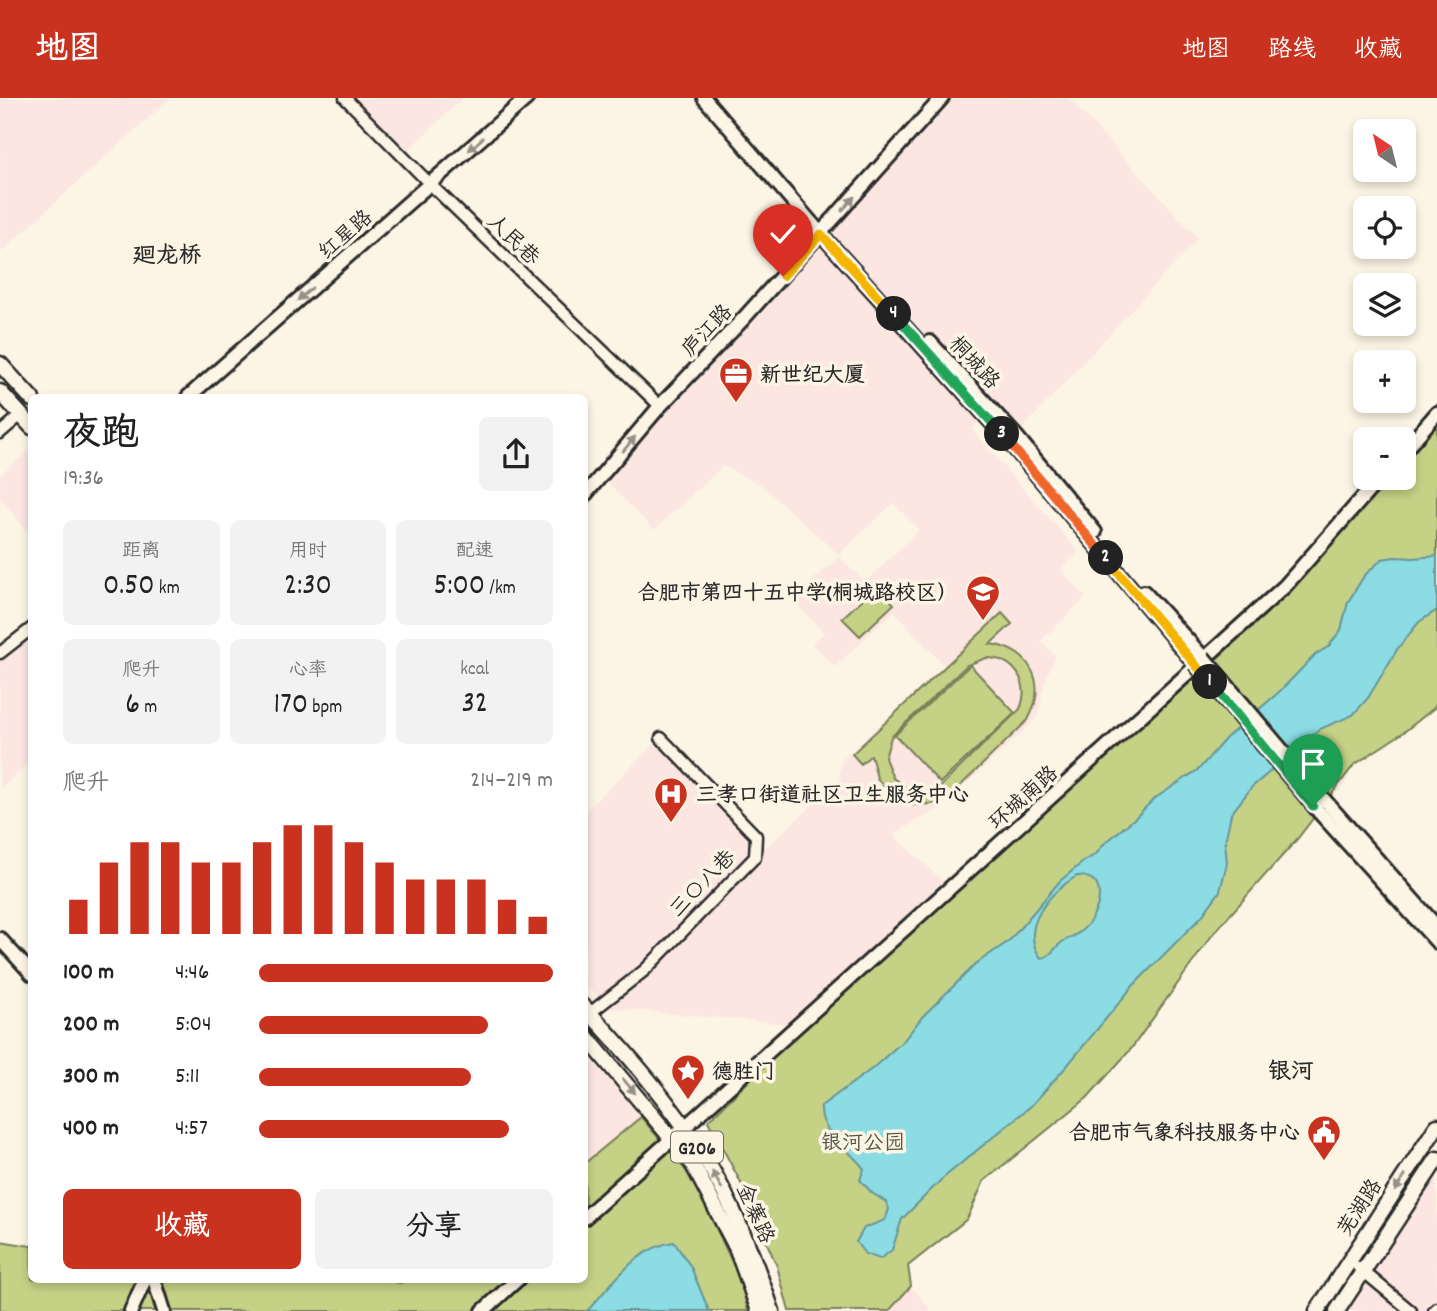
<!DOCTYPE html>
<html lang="zh">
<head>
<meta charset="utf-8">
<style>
	body { margin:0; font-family:Dekko,"LXGW WenKai TC",sans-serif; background:#f2f2f2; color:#222; height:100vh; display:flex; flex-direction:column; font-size:26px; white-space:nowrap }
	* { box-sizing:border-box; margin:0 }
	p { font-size:23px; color:#767676 }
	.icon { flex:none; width:38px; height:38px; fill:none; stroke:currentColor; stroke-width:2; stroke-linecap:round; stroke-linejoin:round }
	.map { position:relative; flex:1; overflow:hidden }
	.drawer { position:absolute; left:28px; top:296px; width:560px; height:889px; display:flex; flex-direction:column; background:#fff; border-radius:10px; box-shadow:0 4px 10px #0003 }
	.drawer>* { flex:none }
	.needle { width:46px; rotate:325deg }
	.buttons { position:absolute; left:1353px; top:21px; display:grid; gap:14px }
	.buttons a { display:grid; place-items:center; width:63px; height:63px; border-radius:10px; background:#fff; box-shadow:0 4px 10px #0003; font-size:35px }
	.pin { position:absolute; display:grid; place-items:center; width:60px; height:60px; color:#fff; margin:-72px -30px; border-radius:50% 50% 50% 0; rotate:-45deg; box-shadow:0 0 7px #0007 }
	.pin .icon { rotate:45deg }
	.km { position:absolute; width:35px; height:35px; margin:-18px; border-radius:50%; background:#222; color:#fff; font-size:19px; line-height:35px; text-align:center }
	.round { display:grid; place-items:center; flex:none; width:74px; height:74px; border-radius:10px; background:#f2f2f2 }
	.headline { display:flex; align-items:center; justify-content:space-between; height:119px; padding:0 35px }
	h1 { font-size:38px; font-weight:600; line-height:52px }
	.stats { display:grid; grid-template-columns:repeat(3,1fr); gap:10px; height:119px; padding:7px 35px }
	.stats div { display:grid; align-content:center; border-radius:10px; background:#f2f2f2; text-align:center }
	.stats b { font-size:30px; font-weight:600 }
	.stats small { font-size:19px; font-weight:400 }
	.stats p { font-size:19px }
	.chart { height:196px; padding:14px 35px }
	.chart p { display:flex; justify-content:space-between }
	.chart svg { width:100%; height:126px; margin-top:7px; stroke:#c8321e; stroke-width:6 }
	.button { display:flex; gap:14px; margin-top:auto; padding:14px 35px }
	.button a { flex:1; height:80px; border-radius:10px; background:#c8321e; color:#fff; font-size:28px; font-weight:600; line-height:80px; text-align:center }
	.button a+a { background:#f2f2f2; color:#222 }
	ul { padding:0 35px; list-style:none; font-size:23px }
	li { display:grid; grid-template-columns:112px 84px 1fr; align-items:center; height:52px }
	li i { height:18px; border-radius:9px; background:#c8321e }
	header { display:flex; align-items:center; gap:42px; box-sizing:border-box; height:98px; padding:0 35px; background:#c8321e; color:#fff }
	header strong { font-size:33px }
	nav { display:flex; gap:38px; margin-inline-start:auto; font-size:24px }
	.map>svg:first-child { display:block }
</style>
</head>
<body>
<header>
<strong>地图</strong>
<nav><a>地图</a><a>路线</a><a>收藏</a></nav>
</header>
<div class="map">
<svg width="1437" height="1213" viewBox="0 0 1437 1213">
	<rect width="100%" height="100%" fill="#fcf5e5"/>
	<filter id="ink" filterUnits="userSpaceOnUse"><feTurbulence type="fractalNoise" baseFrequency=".0143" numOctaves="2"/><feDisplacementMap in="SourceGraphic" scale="14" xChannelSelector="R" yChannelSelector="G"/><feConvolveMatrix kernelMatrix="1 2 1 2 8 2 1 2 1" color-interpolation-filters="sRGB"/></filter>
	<g filter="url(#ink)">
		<g fill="#fbe6e2">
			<path d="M0,0h170l-170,155z"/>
			<path d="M350,0h113l-58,55z"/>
			<path d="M942,0h127l129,140 -182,198 -190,-207z"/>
			<path d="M821,136l164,181 -13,15 107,122 -19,17 26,28 -45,44 15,15 -10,21 -9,41 -96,89 -48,28 54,50 -69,66 -90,73 -180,-16 -23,-24 -1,-172 77,-74 95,98v20l83,-75 2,-20 103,-96 -50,-54 -59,56 -23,-23 12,-11 -32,-34 47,-42 26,25 54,-52 -26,-27 -54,52 -78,-70 -38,-19 -69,64 -52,-53z"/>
			<path d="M31,351v96l-3,-13 -28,-34v-23z"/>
			<path d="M31,530v133l-31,28v-136z"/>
			<path d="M584,953l57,66 -56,46h-1z"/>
			<path d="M1437,1061v149l-3,3h-95z"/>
			<path d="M911,1188l21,25h-43z"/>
		</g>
		<g fill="#c5d286" stroke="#787e58" stroke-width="2" fill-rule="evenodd">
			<path d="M1437,319v286l-3,5 -30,24 -50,33 -56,73 -85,96 -82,115 -44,49 -103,83 -17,38 -59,47 3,20 -22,25h-100l-12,-45 -37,-85 -32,-60 89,-87 428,-388 156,-168h23v-25z"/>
			<path d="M877,488l17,18 -34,32 -18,-18z"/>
			<path d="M1002,515l10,11 -22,20c41,6 58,39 38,76l-77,75 -5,4 -14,5 -19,1 -20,-7 -16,-20 -6,-23 -10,9 -9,-10zM986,560c28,0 45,24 34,51l-79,77 -15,5 -16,-1 -17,-12 -8,-20 6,-21 76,-72z"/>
			<path d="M970,567l45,48 -75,70 -45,-48z"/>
			<path d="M641,1019l52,62 47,100 8,32h-748v-70l31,5 1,33h347l21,4 11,-4h173l1,-116z"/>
		</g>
		<g fill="#8bdce3" stroke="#659599" stroke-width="2" fill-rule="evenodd">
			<path d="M1437,458v54l-18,12 -21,26 -30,50 -15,17 -33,14 -68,58 -21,27 -6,28 2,21 -7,28 -18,25 -69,70 -67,81 -35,39 -89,73 -40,40 -10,31 -12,9 -15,-5 -9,-12 8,-14 21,-8 4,-11 -3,-7 -14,-9 -12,-13 4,-11c-15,-21 -45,-35 -43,-63l52,-38 31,-28 19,-24 54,-53 32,-22 51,-60 23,-19 13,-8 8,-10 31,-26 19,-19 45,-30 27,-31 53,-46 37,-38 12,-7 13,-17 7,-28 16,-26 18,-17 12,-2 19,1zM1077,778c35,-1 22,41 4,55 -5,5 -13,7 -19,11 -8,6 -10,14 -21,16 -23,-30 9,-67 36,-82z"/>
			<path d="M674,1144l17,25 18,44h-122c25,-26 49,-64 87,-69z"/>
		</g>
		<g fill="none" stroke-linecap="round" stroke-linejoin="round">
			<g stroke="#2b2b2b" stroke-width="15">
				<g id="minor">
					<path d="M345,0l86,87 229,221"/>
					<path d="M0,335l21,-18"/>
					<path d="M0,555l32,-25"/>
					<path d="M590,915l55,-43 110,-113 1,-21 -95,-98"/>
					<path d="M1358,1169l53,44"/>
					<path d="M1434,1213l3,-3"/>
				</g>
			</g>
			<g stroke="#2b2b2b" stroke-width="18">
				<g id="tertiary">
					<path d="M704,0l117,136 188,208 186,222"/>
					<path d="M930,244l86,94 79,96"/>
					<path d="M188,299l339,-299"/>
					<path d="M1404,353l33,-38"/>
					<path d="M584,398l76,-90 84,-88 198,-220"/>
					<path d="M1144,494l59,65"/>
					<path d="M1326,704l111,125"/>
					<path d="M1319,714l118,130"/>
					<path d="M0,841l32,35"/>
					<path d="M584,1120l701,-632 95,-108"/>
					<path d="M154,1181l10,32"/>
					<path d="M131,1213l14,-32"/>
					<path d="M483,1213l35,-32"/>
				</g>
			</g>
			<g stroke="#2b2b2b" stroke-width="19">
				<g id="primary">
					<path d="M0,266l32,35"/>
					<path d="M0,294l32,35"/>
					<path d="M584,909c44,47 87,96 121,151 29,48 49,100 67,153"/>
					<path d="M584,936l108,129 44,84 23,64"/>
					<path d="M1317,1213l120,-185"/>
					<path d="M1337,1213l100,-152"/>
				</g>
			</g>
			<use href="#minor" stroke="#fcf5e5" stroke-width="10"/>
			<use href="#tertiary" stroke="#fcf5e5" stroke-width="12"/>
			<use href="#primary" stroke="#fcf5e5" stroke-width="14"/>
			<g stroke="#2b2b2b" stroke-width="18" stroke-linecap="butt">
				<g id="tertiary-bridge">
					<path d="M1203,559l123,145"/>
					<path d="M1195,566l124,148"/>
				</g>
			</g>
			<use href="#tertiary-bridge" stroke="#fcf5e5" stroke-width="12"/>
		</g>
		<defs><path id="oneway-solid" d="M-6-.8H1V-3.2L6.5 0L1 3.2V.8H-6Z" transform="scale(1.75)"/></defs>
		<g fill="#949088">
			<use href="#oneway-solid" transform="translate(476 46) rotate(138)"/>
			<use href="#oneway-solid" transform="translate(848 106) rotate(-48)"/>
			<use href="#oneway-solid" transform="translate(305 196) rotate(139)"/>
			<use href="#oneway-solid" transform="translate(629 346) rotate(-51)"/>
			<use href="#oneway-solid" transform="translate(629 988) rotate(50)"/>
			<use href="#oneway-solid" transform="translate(717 1082) rotate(-119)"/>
			<use href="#oneway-solid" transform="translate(1400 1085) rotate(123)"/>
		</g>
	</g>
	<g fill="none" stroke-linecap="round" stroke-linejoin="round" filter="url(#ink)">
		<g stroke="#fff" stroke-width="14">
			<path id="split-1" d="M1210,584l103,124"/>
		</g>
		<g stroke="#fff" stroke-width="14">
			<path id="split-2" d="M1106,460l104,124"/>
		</g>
		<g stroke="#fff" stroke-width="14">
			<path id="split-3" d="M1002,336l104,124"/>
		</g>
		<g stroke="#fff" stroke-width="14">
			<path id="split-4" d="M894,216l108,120"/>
		</g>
		<g stroke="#fff" stroke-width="14">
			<path id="split-5" d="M783,178l38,-42 73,80"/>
		</g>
		<use href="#split-1" stroke="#22a559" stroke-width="9"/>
		<use href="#split-2" stroke="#f5b400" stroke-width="9"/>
		<use href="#split-3" stroke="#f0652b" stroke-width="9"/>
		<use href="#split-4" stroke="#22a559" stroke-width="9"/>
		<use href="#split-5" stroke="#f5b400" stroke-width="9"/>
	</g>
	<defs>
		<g id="office-pin" transform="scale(1.75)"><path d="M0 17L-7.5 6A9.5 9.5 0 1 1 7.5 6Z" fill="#c8321e" stroke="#fcf5e5"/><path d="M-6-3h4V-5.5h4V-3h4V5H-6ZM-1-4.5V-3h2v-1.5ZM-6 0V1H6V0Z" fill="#fff"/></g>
		<g id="school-pin" transform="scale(1.75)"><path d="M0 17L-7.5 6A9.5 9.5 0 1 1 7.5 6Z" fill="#c8321e" stroke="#fcf5e5"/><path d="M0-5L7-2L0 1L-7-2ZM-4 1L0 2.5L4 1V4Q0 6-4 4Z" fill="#fff"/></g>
		<g id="hospital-pin" transform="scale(1.75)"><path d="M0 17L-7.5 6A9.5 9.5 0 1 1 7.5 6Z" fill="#c8321e" stroke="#fcf5e5"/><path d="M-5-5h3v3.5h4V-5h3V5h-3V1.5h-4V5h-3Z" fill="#fff"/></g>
		<g id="sight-pin" transform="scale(1.75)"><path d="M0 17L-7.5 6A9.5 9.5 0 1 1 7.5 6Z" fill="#c8321e" stroke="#fcf5e5"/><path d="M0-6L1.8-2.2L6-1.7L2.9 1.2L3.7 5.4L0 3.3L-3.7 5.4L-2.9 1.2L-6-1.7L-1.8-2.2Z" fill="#fff"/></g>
		<g id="civic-pin" transform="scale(1.75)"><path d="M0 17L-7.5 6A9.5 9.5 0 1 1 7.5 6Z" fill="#c8321e" stroke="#fcf5e5"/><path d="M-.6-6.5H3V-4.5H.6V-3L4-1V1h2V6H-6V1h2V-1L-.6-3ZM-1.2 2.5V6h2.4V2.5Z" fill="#fff"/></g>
	</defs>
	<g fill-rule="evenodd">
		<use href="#office-pin" x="736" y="276"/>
		<use href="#school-pin" x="983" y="494"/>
		<use href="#hospital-pin" x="671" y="696"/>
		<use href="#sight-pin" x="688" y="973"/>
		<use href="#civic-pin" x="1324" y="1034"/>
	</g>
	<g text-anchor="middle" stroke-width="7" stroke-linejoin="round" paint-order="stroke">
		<rect fill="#fcf5e5" stroke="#6a6863" stroke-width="2" x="671" y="1033.5" width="52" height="31" rx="5"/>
		<g font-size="19" font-weight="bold" fill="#2b2b2b">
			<text x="697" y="1056">G206</text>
		</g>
		<g font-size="21" fill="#2b2b2b" stroke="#fcf5e5">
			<text transform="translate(345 136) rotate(-41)" y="7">红星路</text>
			<text transform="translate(514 141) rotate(44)" y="7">人民巷</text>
			<text transform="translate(706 232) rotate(-46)" y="7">庐江路</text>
			<text transform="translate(975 264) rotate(47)" y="7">桐城路</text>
			<text transform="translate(1023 699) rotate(-42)" y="7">环城南路</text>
			<text transform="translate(702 785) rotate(-46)" y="7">三〇八巷</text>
			<text transform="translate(1359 1109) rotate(-57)" y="7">芜湖路</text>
			<text transform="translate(756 1115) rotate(66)" y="7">金寨路</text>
		</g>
		<g font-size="21" font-weight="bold" fill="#2b2b2b" stroke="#fcf5e5" text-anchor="start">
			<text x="760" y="283">新世纪大厦</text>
			<text x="958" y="501" text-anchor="end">合肥市第四十五中学(桐城路校区）</text>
			<text x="696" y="703">三孝口街道社区卫生服务中心</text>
			<text x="712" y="980">德胜门</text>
			<text x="1300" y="1041" text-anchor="end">合肥市气象科技服务中心</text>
		</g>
		<g font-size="21" fill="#525542" stroke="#fcf5e5">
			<text x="863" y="1051">银河公园</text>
		</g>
		<g font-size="23" font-weight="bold" fill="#2b2b2b" stroke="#fcf5e5">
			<text x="167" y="164">廻龙桥</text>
			<text x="1291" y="980">银河</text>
		</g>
	</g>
</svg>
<div class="buttons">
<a><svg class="needle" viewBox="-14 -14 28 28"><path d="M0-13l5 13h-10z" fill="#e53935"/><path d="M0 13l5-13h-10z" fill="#767676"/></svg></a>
<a><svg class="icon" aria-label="locate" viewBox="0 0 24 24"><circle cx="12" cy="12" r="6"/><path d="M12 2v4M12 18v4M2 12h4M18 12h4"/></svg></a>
<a><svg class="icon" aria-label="layers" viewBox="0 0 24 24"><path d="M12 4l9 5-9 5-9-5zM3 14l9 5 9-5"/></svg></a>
<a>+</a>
<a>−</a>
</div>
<div class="pin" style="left:1313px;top:708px;background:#1e9e55"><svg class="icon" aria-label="arrive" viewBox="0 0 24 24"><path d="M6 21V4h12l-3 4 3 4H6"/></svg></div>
<div class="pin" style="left:783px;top:178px;background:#d93025"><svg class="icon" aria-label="check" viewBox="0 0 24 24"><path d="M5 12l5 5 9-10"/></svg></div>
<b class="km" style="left:1210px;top:584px">1</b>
<b class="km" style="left:1106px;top:460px">2</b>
<b class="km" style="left:1002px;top:336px">3</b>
<b class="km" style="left:894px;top:216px">4</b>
<section class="drawer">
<div class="headline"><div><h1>夜跑</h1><p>19:36</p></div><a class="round"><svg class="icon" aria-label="share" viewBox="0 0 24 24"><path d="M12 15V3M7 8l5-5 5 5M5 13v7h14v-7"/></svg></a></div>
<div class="stats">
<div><p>距离</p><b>0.50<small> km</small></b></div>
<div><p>用时</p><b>2:30</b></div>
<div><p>配速</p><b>5:00<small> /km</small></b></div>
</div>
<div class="stats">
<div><p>爬升</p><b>6<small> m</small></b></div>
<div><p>心率</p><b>170<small> bpm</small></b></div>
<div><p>kcal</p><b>32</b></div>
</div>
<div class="chart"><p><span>爬升</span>214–219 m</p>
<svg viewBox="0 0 160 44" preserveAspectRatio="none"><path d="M5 44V32M15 44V19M25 44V12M35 44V12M45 44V19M55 44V19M65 44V12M75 44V6M85 44V6M95 44V12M105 44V19M115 44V25M125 44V25M135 44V25M145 44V32M155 44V38"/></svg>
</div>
<ul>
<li><b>100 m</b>4:46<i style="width:100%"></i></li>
<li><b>200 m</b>5:04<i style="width:78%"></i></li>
<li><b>300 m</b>5:11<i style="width:72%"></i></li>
<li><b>400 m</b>4:57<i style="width:85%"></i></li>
</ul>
<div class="button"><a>收藏</a><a>分享</a></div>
</section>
</div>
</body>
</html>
